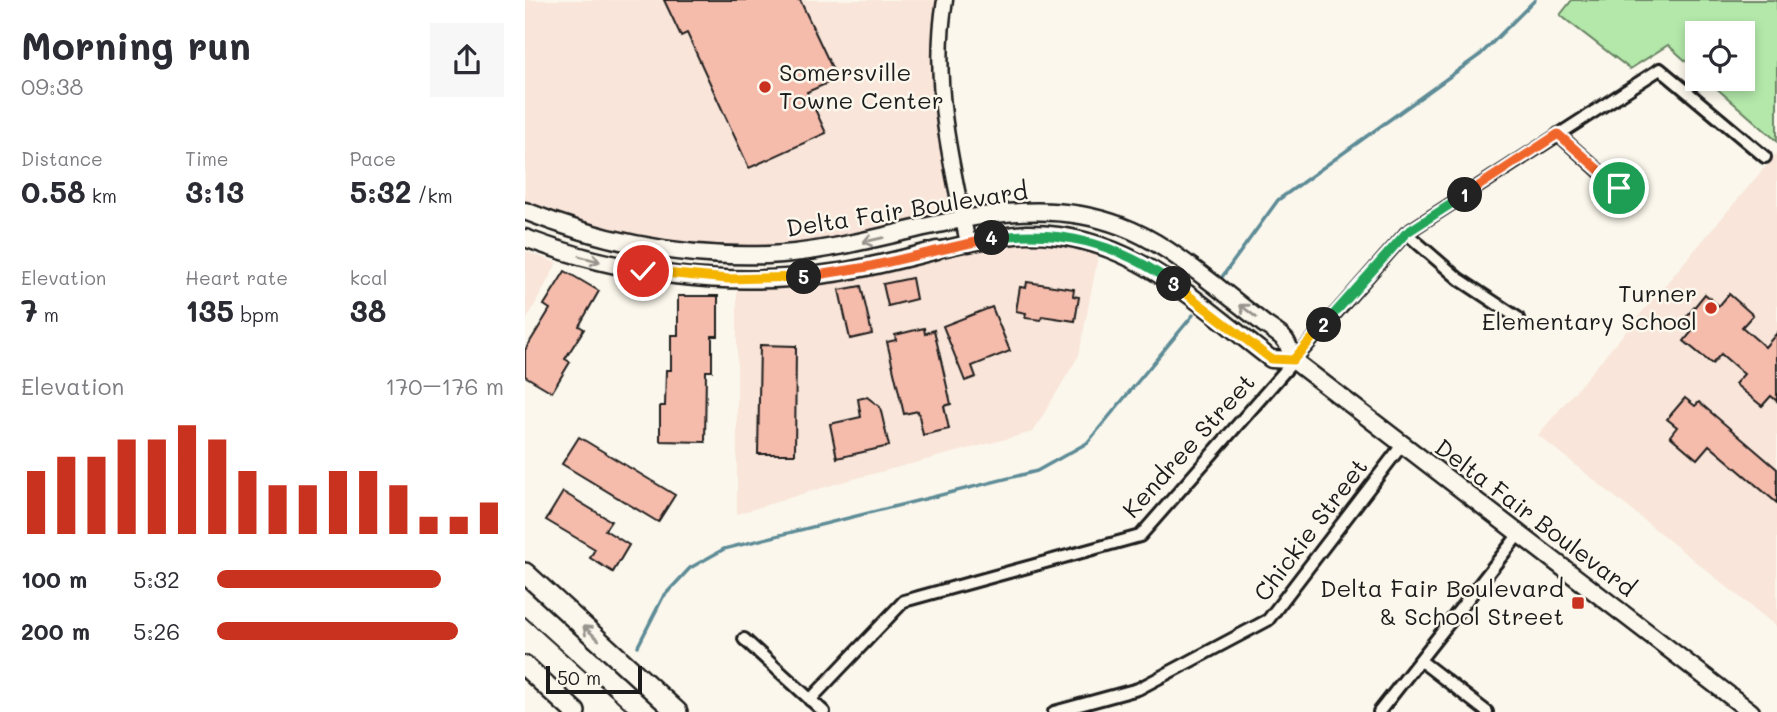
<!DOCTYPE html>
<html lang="en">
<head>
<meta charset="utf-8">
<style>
	body { margin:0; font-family:Mali,sans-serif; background:#f7f7f7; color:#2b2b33; height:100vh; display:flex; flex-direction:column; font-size:26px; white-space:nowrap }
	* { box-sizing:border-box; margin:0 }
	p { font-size:23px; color:#7c7c81 }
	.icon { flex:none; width:38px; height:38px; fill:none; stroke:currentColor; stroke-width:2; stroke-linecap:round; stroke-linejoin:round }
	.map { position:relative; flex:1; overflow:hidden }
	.panel { display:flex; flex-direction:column; background:#fff; width:525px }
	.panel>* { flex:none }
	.tools { position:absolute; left:1160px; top:21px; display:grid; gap:14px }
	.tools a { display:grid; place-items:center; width:70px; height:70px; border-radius:0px; background:#fff; box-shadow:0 4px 10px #0003; font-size:35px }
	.scale { position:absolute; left:21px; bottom:18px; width:96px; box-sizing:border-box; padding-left:7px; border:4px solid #1c1c1c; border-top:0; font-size:19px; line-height:24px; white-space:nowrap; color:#1c1c1c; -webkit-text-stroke:5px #fbf7ec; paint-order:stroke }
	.pin { position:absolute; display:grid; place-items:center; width:60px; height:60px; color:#fff; margin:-30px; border:4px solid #fff; border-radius:50%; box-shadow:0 2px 7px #0007 }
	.km { position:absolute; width:35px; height:35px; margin:-18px; border-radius:50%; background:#222; color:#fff; font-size:19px; line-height:35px; text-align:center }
	.round { display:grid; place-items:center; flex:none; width:74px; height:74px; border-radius:0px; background:#f7f7f7 }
	.summary { display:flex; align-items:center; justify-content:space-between; height:119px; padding:0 21px }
	h1 { font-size:38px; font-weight:800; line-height:52px }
	.figures { display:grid; grid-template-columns:repeat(3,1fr); gap:10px; height:119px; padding:7px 21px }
	.figures div { display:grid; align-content:center }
	.figures b { font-size:30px; font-weight:800 }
	.figures small { font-size:19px; font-weight:400 }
	.figures p { font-size:19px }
	.chart { height:196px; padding:14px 21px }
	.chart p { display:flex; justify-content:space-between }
	.chart svg { width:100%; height:126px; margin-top:7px; stroke:#c8321e; stroke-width:6 }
	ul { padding:0 21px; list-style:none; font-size:23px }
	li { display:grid; grid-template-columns:112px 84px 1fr; align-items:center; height:52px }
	li i { height:18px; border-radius:9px; background:#c8321e }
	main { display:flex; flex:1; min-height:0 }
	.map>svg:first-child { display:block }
</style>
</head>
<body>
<main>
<section class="panel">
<div class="summary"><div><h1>Morning run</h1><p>09:38</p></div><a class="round"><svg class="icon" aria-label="share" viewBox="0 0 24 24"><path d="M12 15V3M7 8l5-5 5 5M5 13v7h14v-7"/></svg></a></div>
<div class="figures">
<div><p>Distance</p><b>0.58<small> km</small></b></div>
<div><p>Time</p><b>3:13</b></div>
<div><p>Pace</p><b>5:32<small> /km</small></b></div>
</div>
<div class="figures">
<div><p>Elevation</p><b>7<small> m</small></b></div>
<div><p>Heart rate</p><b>135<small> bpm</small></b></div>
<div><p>kcal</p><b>38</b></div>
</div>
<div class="chart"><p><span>Elevation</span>170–176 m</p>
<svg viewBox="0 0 160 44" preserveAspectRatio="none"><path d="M5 44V22M15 44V17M25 44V17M35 44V11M45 44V11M55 44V6M65 44V11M75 44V22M85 44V27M95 44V27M105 44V22M115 44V22M125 44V27M135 44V38M145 44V38M155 44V33"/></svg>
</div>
<ul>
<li><b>100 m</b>5:32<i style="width:78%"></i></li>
<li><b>200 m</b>5:26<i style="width:84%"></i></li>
</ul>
</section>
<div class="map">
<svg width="1252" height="712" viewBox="0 0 1252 712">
	<rect width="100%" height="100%" fill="#fbf7ec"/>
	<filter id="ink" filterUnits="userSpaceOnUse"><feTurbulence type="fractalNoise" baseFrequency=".0143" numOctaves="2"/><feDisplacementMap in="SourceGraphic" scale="14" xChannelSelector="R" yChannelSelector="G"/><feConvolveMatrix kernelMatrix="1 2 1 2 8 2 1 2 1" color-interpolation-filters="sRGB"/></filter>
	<g filter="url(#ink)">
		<g fill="#f9e5d9">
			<path d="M0,0h420l-6,46 24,174 -104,23 -174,9 -160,-41z"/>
			<path d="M1252,153v474l-239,-192z"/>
			<path d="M507,239l67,12 -20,104 -46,77 -195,51 -101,31v-232z"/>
			<path d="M0,251l32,12 -32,60z"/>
		</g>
		<path fill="#b3e8aa" stroke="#688263" stroke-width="2" d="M1047,0h205v141l-71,-62h37v-46h-46v38l-29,-26 -38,24 -70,-54z"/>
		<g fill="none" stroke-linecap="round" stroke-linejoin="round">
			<g stroke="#5d8b96" stroke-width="3.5">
				<path d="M697,277l56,-77 203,-146 54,-54"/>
				<path d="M113,646l25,-49 27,-29 34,-19 313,-78 50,-28 106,-128"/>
			</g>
		</g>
		<g fill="#f5bcac" stroke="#1c1c1c" stroke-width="2">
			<path d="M139,0h136l33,70 -9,4 4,9 -21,9 19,41 -77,35 -62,-135 -6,3z"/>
			<path d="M40,271l34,20 -20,35 5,3 -19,30 5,3 -18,30 -27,-16v-26l25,-41 -6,-4z"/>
			<path d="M387,278l4,21 -28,7 -5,-22z"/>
			<path d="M502,282l47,7 -1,7 6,1 -4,24 -33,-5 -1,4 -16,-2 1,-5 -10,-2 4,-24 6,1z"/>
			<path d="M336,286l11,48 -22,5 -11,-49z"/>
			<path d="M1180,294l14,12 10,-12 24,21 -11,12 23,20 12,-14v68l-6,-5 -9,10 -27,-22 9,-10 -23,-20 -9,10 -28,-23 9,-11 -10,-9z"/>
			<path d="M153,296h40v40h-6v35h-6l-1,71 -45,-1v-35h5l1,-36h5v-35h7z"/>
			<path d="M467,307l18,44 -38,15 4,11 -11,4 -22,-55z"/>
			<path d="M399,328l1,6 9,-4 17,74 -7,2 5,23 -26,6 -5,-24 -14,3 -17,-72 9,-2 -1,-5z"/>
			<path d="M235,345l36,1 -1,108h-37z"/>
			<path d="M342,397l13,10 9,39 -52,12 -7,-34 31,-7 -3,-18z"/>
			<path d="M1160,398l10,8 4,-4 78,67v34l-68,-58 -12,14 -27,-23 7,-9 -10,-8z"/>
			<path d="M54,437l96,58 -17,27 -96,-58z"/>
			<path d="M38,492l48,29 -6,9 24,15 -16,27 -23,-14 5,-9 -49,-29z"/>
		</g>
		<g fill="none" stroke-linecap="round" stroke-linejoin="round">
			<g stroke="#1c1c1c" stroke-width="16">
				<g id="minor">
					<path d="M1033,134l61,55"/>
					<path d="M881,233l53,46 59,39"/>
					<path d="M219,639l80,73"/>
					<path d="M896,661l66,51"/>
					<path d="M285,700l94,-99 236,-65 266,-303 254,-164 105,88"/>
					<path d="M529,712l84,-23 130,-69 134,-175"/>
					<path d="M854,712l140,-178"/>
				</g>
			</g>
			<g stroke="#1c1c1c" stroke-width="19">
				<path id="tertiary" d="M412,250l31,-7c-17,-81 -37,-160 -23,-243"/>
			</g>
			<g stroke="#1c1c1c" stroke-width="21">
				<g id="secondary">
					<path d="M0,211c77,31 160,47 243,44 115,-4 240,-73 353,-29 35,13 64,36 94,59 16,13 33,26 49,39 7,5 16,10 21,16 4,5 6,14 8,20l458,352"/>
					<path d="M0,238c98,37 204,51 308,35 35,-5 70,-14 104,-23"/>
					<path d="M443,243c20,-4 39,-8 59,-9 102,-2 169,68 244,125l22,1"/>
				</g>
			</g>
			<g stroke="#1c1c1c" stroke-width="24">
				<g id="motorway">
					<path d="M0,573l152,139"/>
					<path d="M0,666l50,46"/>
				</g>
			</g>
			<use href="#minor" stroke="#fbf7ec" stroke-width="10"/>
			<use href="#tertiary" stroke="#fbf7ec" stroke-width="14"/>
			<use href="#secondary" stroke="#fbf7ec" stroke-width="16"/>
			<use href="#motorway" stroke="#fbf7ec" stroke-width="19"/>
			<path stroke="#1c1c1c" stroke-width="2" d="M0,617l105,95"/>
		</g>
		<defs><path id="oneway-shaft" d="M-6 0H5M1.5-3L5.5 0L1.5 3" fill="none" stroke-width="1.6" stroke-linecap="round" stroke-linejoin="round" transform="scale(1.75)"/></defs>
		<g stroke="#97948e">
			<use href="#oneway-shaft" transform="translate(348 240) rotate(167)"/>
			<use href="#oneway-shaft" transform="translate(65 259) rotate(15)"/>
			<use href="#oneway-shaft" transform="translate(723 311) rotate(-142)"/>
			<use href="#oneway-shaft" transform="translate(66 633) rotate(-138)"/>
		</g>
	</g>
	<g fill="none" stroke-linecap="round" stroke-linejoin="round" filter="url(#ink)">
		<g stroke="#fff" stroke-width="14">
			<path id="split-1" d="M940,195l93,-61 61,54"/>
		</g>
		<g stroke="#fff" stroke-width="14">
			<path id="split-2" d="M799,325l82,-92 59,-38"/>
		</g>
		<g stroke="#fff" stroke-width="14">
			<path id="split-3" d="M649,284l97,75 22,1 31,-35"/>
		</g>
		<g stroke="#fff" stroke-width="14">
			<path id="split-4" d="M467,238c66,-10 128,6 182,46"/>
		</g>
		<g stroke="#fff" stroke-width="14">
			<path id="split-5" d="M279,277l63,-10 125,-29"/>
		</g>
		<g stroke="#fff" stroke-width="14">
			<path id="split-6" d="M118,271l85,8 76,-2"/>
		</g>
		<use href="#split-1" stroke="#f0652b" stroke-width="9"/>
		<use href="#split-2" stroke="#22a559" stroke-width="9"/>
		<use href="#split-3" stroke="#f5b400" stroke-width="9"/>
		<use href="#split-4" stroke="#22a559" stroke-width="9"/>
		<use href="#split-5" stroke="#f0652b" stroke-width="9"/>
		<use href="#split-6" stroke="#f5b400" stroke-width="9"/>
	</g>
	<g fill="#c8321e" stroke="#fbf7ec" stroke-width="2.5">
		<circle cx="240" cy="87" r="7"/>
		<circle cx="1186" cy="308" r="7"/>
		<rect x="1046" y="596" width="14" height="14" rx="3.5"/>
	</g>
	<g text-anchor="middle" stroke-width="5" stroke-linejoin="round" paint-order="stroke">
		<g font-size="24" fill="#1c1c1c" stroke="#fbf7ec" text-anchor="end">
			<text x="254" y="81" text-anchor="start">Somersville<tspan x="254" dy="28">Towne Center</tspan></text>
			<text x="1172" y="302">Turner<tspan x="1172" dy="28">Elementary School</tspan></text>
			<text x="1039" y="597">Delta Fair Boulevard<tspan x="1039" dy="28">&amp; School Street</tspan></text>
		</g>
		<g font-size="24" fill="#1c1c1c" stroke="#fbf7ec">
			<text transform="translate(382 210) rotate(-9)" y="8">Delta Fair Boulevard</text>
			<text transform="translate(664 446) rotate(-48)" y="8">Kendree Street</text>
			<text transform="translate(1010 518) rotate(37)" y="8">Delta Fair Boulevard</text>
			<text transform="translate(786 530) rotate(-53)" y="8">Chickie Street</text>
		</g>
	</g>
</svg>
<div class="tools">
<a><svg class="icon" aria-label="locate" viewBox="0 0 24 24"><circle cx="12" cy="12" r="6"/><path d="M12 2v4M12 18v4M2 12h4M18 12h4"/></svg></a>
</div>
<div class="scale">50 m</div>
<div class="pin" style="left:1094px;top:188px;background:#1e9e55"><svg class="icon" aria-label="arrive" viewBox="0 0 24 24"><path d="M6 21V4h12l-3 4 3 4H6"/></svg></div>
<div class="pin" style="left:118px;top:271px;background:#d93025"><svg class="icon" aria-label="check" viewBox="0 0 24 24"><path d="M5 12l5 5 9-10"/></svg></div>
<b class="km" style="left:940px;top:195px">1</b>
<b class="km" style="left:799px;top:325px">2</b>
<b class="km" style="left:649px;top:284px">3</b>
<b class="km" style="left:467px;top:238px">4</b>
<b class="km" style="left:279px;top:277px">5</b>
</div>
</main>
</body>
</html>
